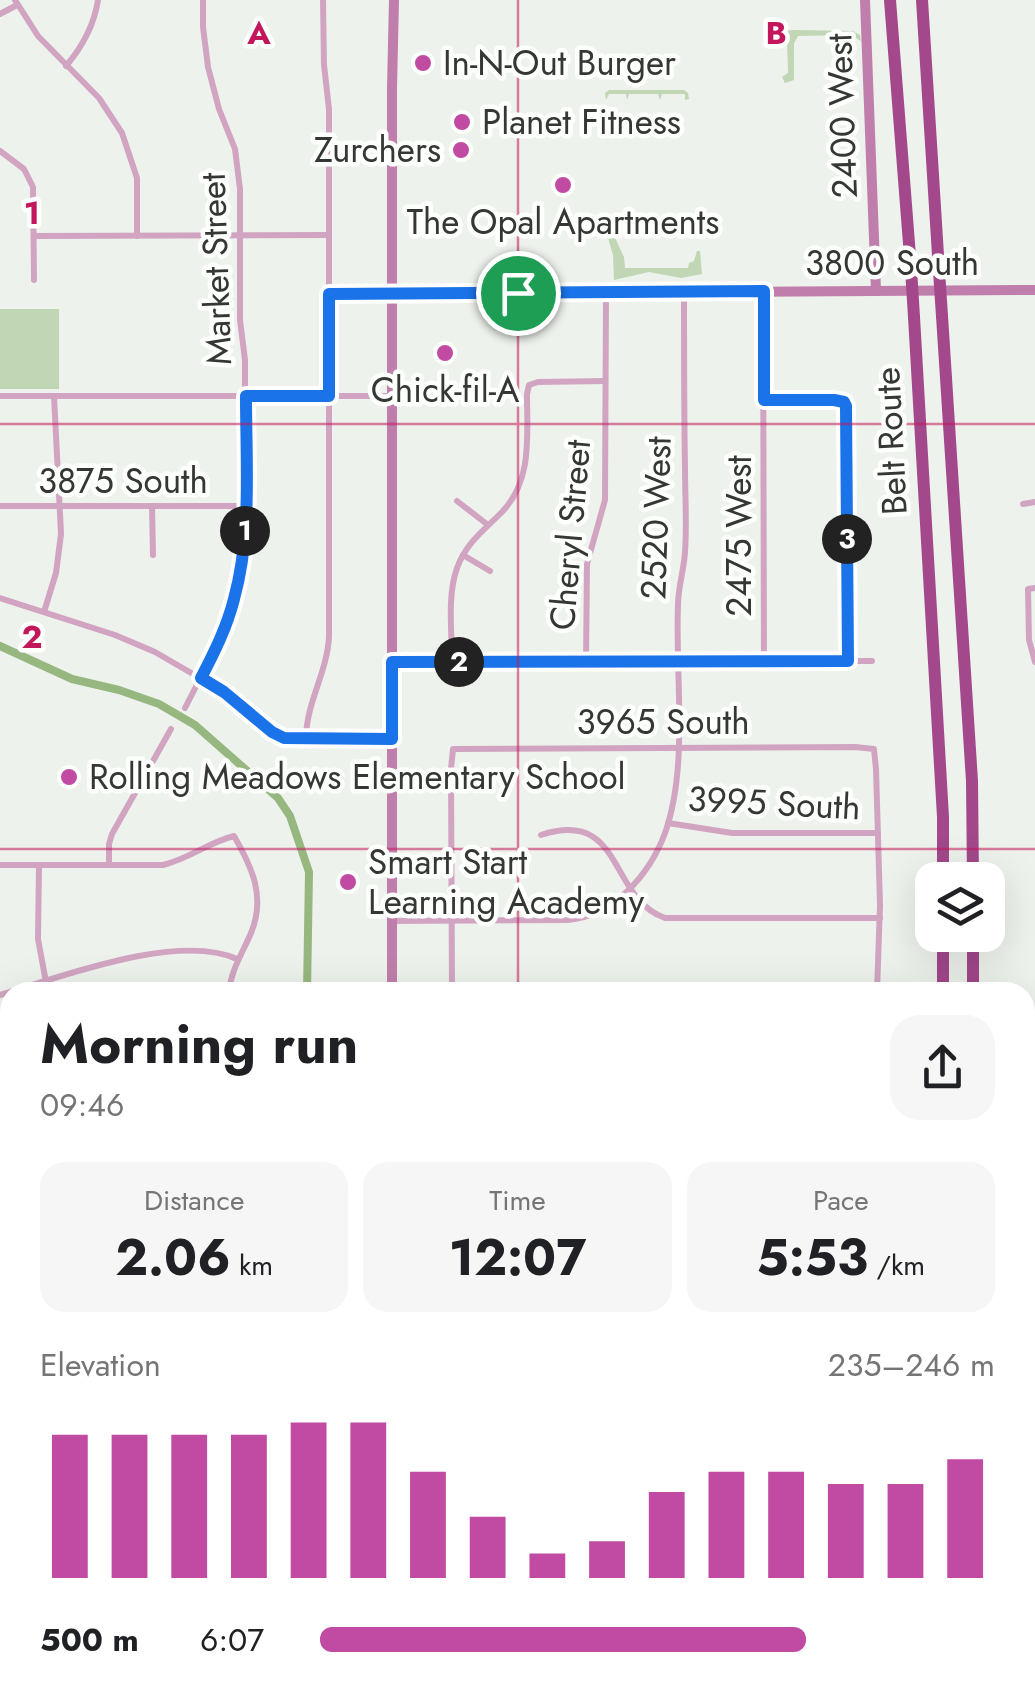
<!DOCTYPE html>
<html lang="en">
<head>
<meta charset="utf-8">
<style>
	body { margin:0; font-family:Jost,sans-serif; background:#f6f6f6; color:#202124; height:100vh; display:flex; flex-direction:column; font-size:38px; white-space:nowrap }
	* { box-sizing:border-box; margin:0 }
	p { font-size:32px; color:#757577 }
	.icon { flex:none; width:55px; height:55px; fill:none; stroke:currentColor; stroke-width:2; stroke-linecap:round; stroke-linejoin:round }
	.map { position:relative; flex:1; overflow:hidden }
	.panel { position:absolute; left:0px; top:982px; width:1035px; height:718px; display:flex; flex-direction:column; background:#fff; border-radius:30px 30px 0 0; box-shadow:0 10px 40px #0002 }
	.panel>* { flex:none }
	.controls { position:absolute; left:915px; top:862px; display:grid; gap:20px }
	.controls a { display:grid; place-items:center; width:90px; height:90px; border-radius:20px; background:#fff; box-shadow:0 10px 40px #0002; font-size:50px }
	.pin { position:absolute; display:grid; place-items:center; width:85px; height:85px; color:#fff; margin:-42px; border:5px solid #fff; border-radius:50%; box-shadow:0 2px 10px #0007 }
	.km { position:absolute; width:50px; height:50px; margin:-25px; border-radius:50%; background:#222; color:#fff; font-size:28px; line-height:50px; text-align:center }
	.round { display:grid; place-items:center; flex:none; width:105px; height:105px; border-radius:30px; background:#f6f6f6 }
	.summary { display:flex; align-items:center; justify-content:space-between; height:170px; padding:0 40px }
	h1 { font-size:55px; font-weight:700; line-height:75px }
	.metrics { display:grid; grid-template-columns:repeat(3,1fr); gap:15px; height:170px; padding:10px 40px }
	.metrics div { display:grid; align-content:center; border-radius:25px; background:#f6f6f6; text-align:center }
	.metrics b { font-size:50px; font-weight:700 }
	.metrics small { font-size:28px; font-weight:400 }
	.metrics p { font-size:28px }
	.chart { height:280px; padding:20px 40px }
	.chart p { display:flex; justify-content:space-between }
	.chart svg { width:100%; height:180px; margin-top:10px; stroke:#c14ba2; stroke-width:6 }
	ul { padding:0 40px; list-style:none; font-size:32px }
	li { display:grid; grid-template-columns:160px 120px 1fr; align-items:center; height:75px }
	li i { height:25px; border-radius:12px; background:#c14ba2 }
	.map>svg:first-child { display:block }
</style>
</head>
<body>
<div class="map">
<svg width="1035" height="1698" viewBox="0 0 1035 1698">
	<rect width="100%" height="100%" fill="#eef2ec"/>
	<g fill="#c1d6b4">
		<path d="M795,30l58,1 7,4 1,6 -10,-6 -53,1 -4,7v37l-9,3 -3,-6 6,-4 -1,-36 -5,1v-7z"/>
		<path d="M609,90h75l4,3 1,6 -4,1v-6h-23l-2,6 -2,-6h-29l-2,6 -1,-6h-17l-3,6 -1,-7z"/>
		<path d="M609,225l15,32 1,11h63l1,-5 5,-2 3,-10h3l2,23 -21,4 -32,-6 -35,8 -1,-25 -8,-28z"/>
		<rect x="0" y="309" width="59" height="80"/>
	</g>
	<g fill="none" stroke-linecap="round" stroke-linejoin="round">
		<path stroke="#96b77f" stroke-width="8" d="M0,646l72,33 47,11 40,14 36,21 83,73 12,18 19,56 -2,120"/>
		<g stroke="#d1a5c2" stroke-width="6">
			<path d="M15,0l23,36 61,62 23,35 15,45v58"/>
			<path d="M0,14l17,-9"/>
			<path d="M66,66c17,-20 28,-40 32,-66"/>
			<path d="M0,151l24,18 9,18 1,93"/>
			<path d="M34,236l295,-1"/>
			<path d="M763,292l1,369"/>
			<path d="M329,294h64"/>
			<path d="M0,396h391"/>
			<path d="M763,400h71l9,2 3,4 2,255"/>
			<path d="M457,501l31,24"/>
			<path d="M1023,504l12,-2"/>
			<path d="M0,506h245"/>
			<path d="M152,506l1,49"/>
			<path d="M463,555l27,16"/>
			<path d="M1035,588l-7,1 1,51 6,22"/>
			<path d="M0,598l115,37 40,17 69,40 48,40 11,6 108,1"/>
			<path d="M44,612l12,-39 5,-39 -7,-138"/>
			<path d="M392,661h480"/>
			<path d="M452,662c0,-31 -5,-66 5,-94 9,-25 27,-38 44,-55 32,-32 26,-78 26,-119l2,-9 9,-3 67,-1"/>
			<path d="M586,662l1,-98 18,-64 1,-207"/>
			<path d="M185,708l39,-76 6,-18 12,-51 3,-33v-170l-5,-40v-131l-5,-40 -16,-40 -11,-42 -5,-40v-27"/>
			<path d="M306,739c0,-36 21,-66 23,-102v-528l-5,-44 -1,-65"/>
			<path d="M668,823l64,10h146"/>
			<path d="M541,835c83,-27 67,63 124,83h215"/>
			<path d="M0,865h163c26,-6 46,-23 71,-29 18,31 32,61 17,97 -9,21 -20,37 -22,59"/>
			<path d="M39,865l-1,74 8,43"/>
			<path d="M109,865v-21l3,-10 59,-105"/>
			<path d="M392,921l176,-1c46,-4 82,-46 97,-87 24,-67 10,-158 13,-228 0,-18 6,-35 7,-53 2,-28 0,-56 0,-84 -1,-59 -1,-117 -1,-176"/>
			<path d="M452,992l-1,-223 2,-20 402,-2 19,2 2,20 4,136 -3,87"/>
			<path d="M0,995c61,-18 178,-63 237,-36"/>
			<path d="M1025,1201h10"/>
			<path d="M1025,1260h10"/>
			<path d="M0,1280h10"/>
			<path d="M1025,1319h10"/>
			<path d="M0,1364h10"/>
			<path d="M1025,1378h10"/>
			<path d="M1025,1437h10"/>
			<path d="M0,1448h10"/>
			<path d="M1025,1497h10"/>
			<path d="M1025,1562h10"/>
			<path d="M0,1599h10"/>
			<path d="M0,1682h10"/>
			<path d="M96,1690l2,8"/>
			<path d="M338,1698v-8"/>
			<path d="M974,1698l1,-8"/>
		</g>
		<g stroke="#bf7eab" stroke-width="10">
			<path d="M865,0l11,291"/>
			<path d="M393,294l642,-4"/>
			<path d="M392,992v-904l2,-88"/>
			<path d="M1025,1106l10,-1"/>
			<path d="M0,1117h10"/>
			<path d="M1025,1119h10"/>
			<path d="M393,1690v8"/>
		</g>
		<g stroke="#a3488b" stroke-width="12">
			<path d="M890,0l21,269"/>
			<path d="M922,0l17,271"/>
			<path d="M942,316l30,465 1,99"/>
			<path d="M914,317l29,500v63"/>
			<path d="M943,935v57"/>
			<path d="M973,992v-57"/>
			<path d="M855,1698l1,-8"/>
			<path d="M873,1698l1,-8"/>
			<path d="M898,1698l1,-8"/>
		</g>
		<g stroke="#a3488b" stroke-width="12">
			<path d="M911,269l3,48"/>
			<path d="M939,271l3,45"/>
		</g>
	</g>
	<g fill="none" stroke-linecap="round" stroke-linejoin="round">
		<g stroke="#fff" stroke-width="20">
			<path id="route" d="M764,291v109h70l10,2 2,4 2,255 -456,1v77l-108,-1 -12,-6 -48,-40 -23,-14c13,-25 26,-51 33,-79 18,-65 12,-136 12,-203h83v-102z"/>
		</g>
		<use href="#route" stroke="#1a73e8" stroke-width="12"/>
	</g>
	<path fill="none" stroke="#c2185b" stroke-width="2.5" stroke-opacity="0.55" d="M518,0v992M0,424h1035M0,849h1035M0,1274h10M1025,1274h10M518,1690v8"/>
	<g fill="#c14ba2" stroke="#fdfffc" stroke-width="4">
		<circle cx="423" cy="63" r="10"/>
		<circle cx="462" cy="122" r="10"/>
		<circle cx="461" cy="150" r="10"/>
		<circle cx="563" cy="185" r="10"/>
		<circle cx="445" cy="353" r="10"/>
		<circle cx="69" cy="777" r="10"/>
		<circle cx="348" cy="882" r="10"/>
	</g>
	<g text-anchor="middle" stroke-width="9" stroke-linejoin="round" paint-order="stroke">
		<g font-size="35" fill="#353734" stroke="#fdfffc" text-anchor="start">
			<text x="443" y="75">In-N-Out Burger</text>
			<text x="482" y="134">Planet Fitness</text>
			<text x="441" y="162" text-anchor="end">Zurchers</text>
			<text x="563" y="234" text-anchor="middle">The Opal Apartments</text>
			<text x="445" y="402" text-anchor="middle">Chick-fil-A</text>
			<text x="89" y="789">Rolling Meadows Elementary School</text>
			<text x="368" y="874">Smart Start<tspan x="368" dy="40">Learning Academy</tspan></text>
		</g>
		<g font-size="35" fill="#353734" stroke="#fdfffc">
			<text transform="translate(842 116) rotate(-92)" y="12">2400 West</text>
			<text x="892" y="275">3800 South</text>
			<text transform="translate(216 269) rotate(-92)" y="12">Market Street</text>
			<text transform="translate(891 441) rotate(-93)" y="12">Belt Route</text>
			<text x="123" y="493">3875 South</text>
			<text transform="translate(656 518) rotate(-88)" y="12">2520 West</text>
			<text transform="translate(570 535) rotate(-85)" y="12">Cheryl Street</text>
			<text transform="translate(739 536) rotate(-90)" y="12">2475 West</text>
			<text x="663" y="734">3965 South</text>
			<text transform="translate(774 803) rotate(3)" y="12">3995 South</text>
		</g>
	</g>
	<g font-size="32" text-anchor="middle" font-weight="bold" fill="#c2185b" stroke="#fdfffc" stroke-width="9" stroke-linejoin="round" paint-order="stroke">
		<text x="259" y="44">A</text>
		<text x="776" y="44">B</text>
		<text x="32" y="224">1</text>
		<text x="32" y="648">2</text>
	</g>
</svg>
<div class="controls">
<a><svg class="icon" aria-label="layers" viewBox="0 0 24 24"><path d="M12 4l9 5-9 5-9-5zM3 14l9 5 9-5"/></svg></a>
</div>
<div class="pin" style="left:518px;top:293px;background:#1e9e55"><svg class="icon" aria-label="arrive" viewBox="0 0 24 24"><path d="M6 21V4h12l-3 4 3 4H6"/></svg></div>
<b class="km" style="left:245px;top:531px">1</b>
<b class="km" style="left:459px;top:662px">2</b>
<b class="km" style="left:847px;top:539px">3</b>
<section class="panel">
<div class="summary"><div><h1>Morning run</h1><p>09:46</p></div><a class="round"><svg class="icon" aria-label="share" viewBox="0 0 24 24"><path d="M12 15V3M7 8l5-5 5 5M5 13v7h14v-7"/></svg></a></div>
<div class="metrics">
<div><p>Distance</p><b>2.06<small> km</small></b></div>
<div><p>Time</p><b>12:07</b></div>
<div><p>Pace</p><b>5:53<small> /km</small></b></div>
</div>
<div class="chart"><p><span>Elevation</span>235–246 m</p>
<svg viewBox="0 0 160 44" preserveAspectRatio="none"><path d="M5 44V9M15 44V9M25 44V9M35 44V9M45 44V6M55 44V6M65 44V18M75 44V29M85 44V38M95 44V35M105 44V23M115 44V18M125 44V18M135 44V21M145 44V21M155 44V15"/></svg>
</div>
<ul>
<li><b>500 m</b>6:07<i style="width:72%"></i></li>
</ul>
</section>
</div>
</body>
</html>
